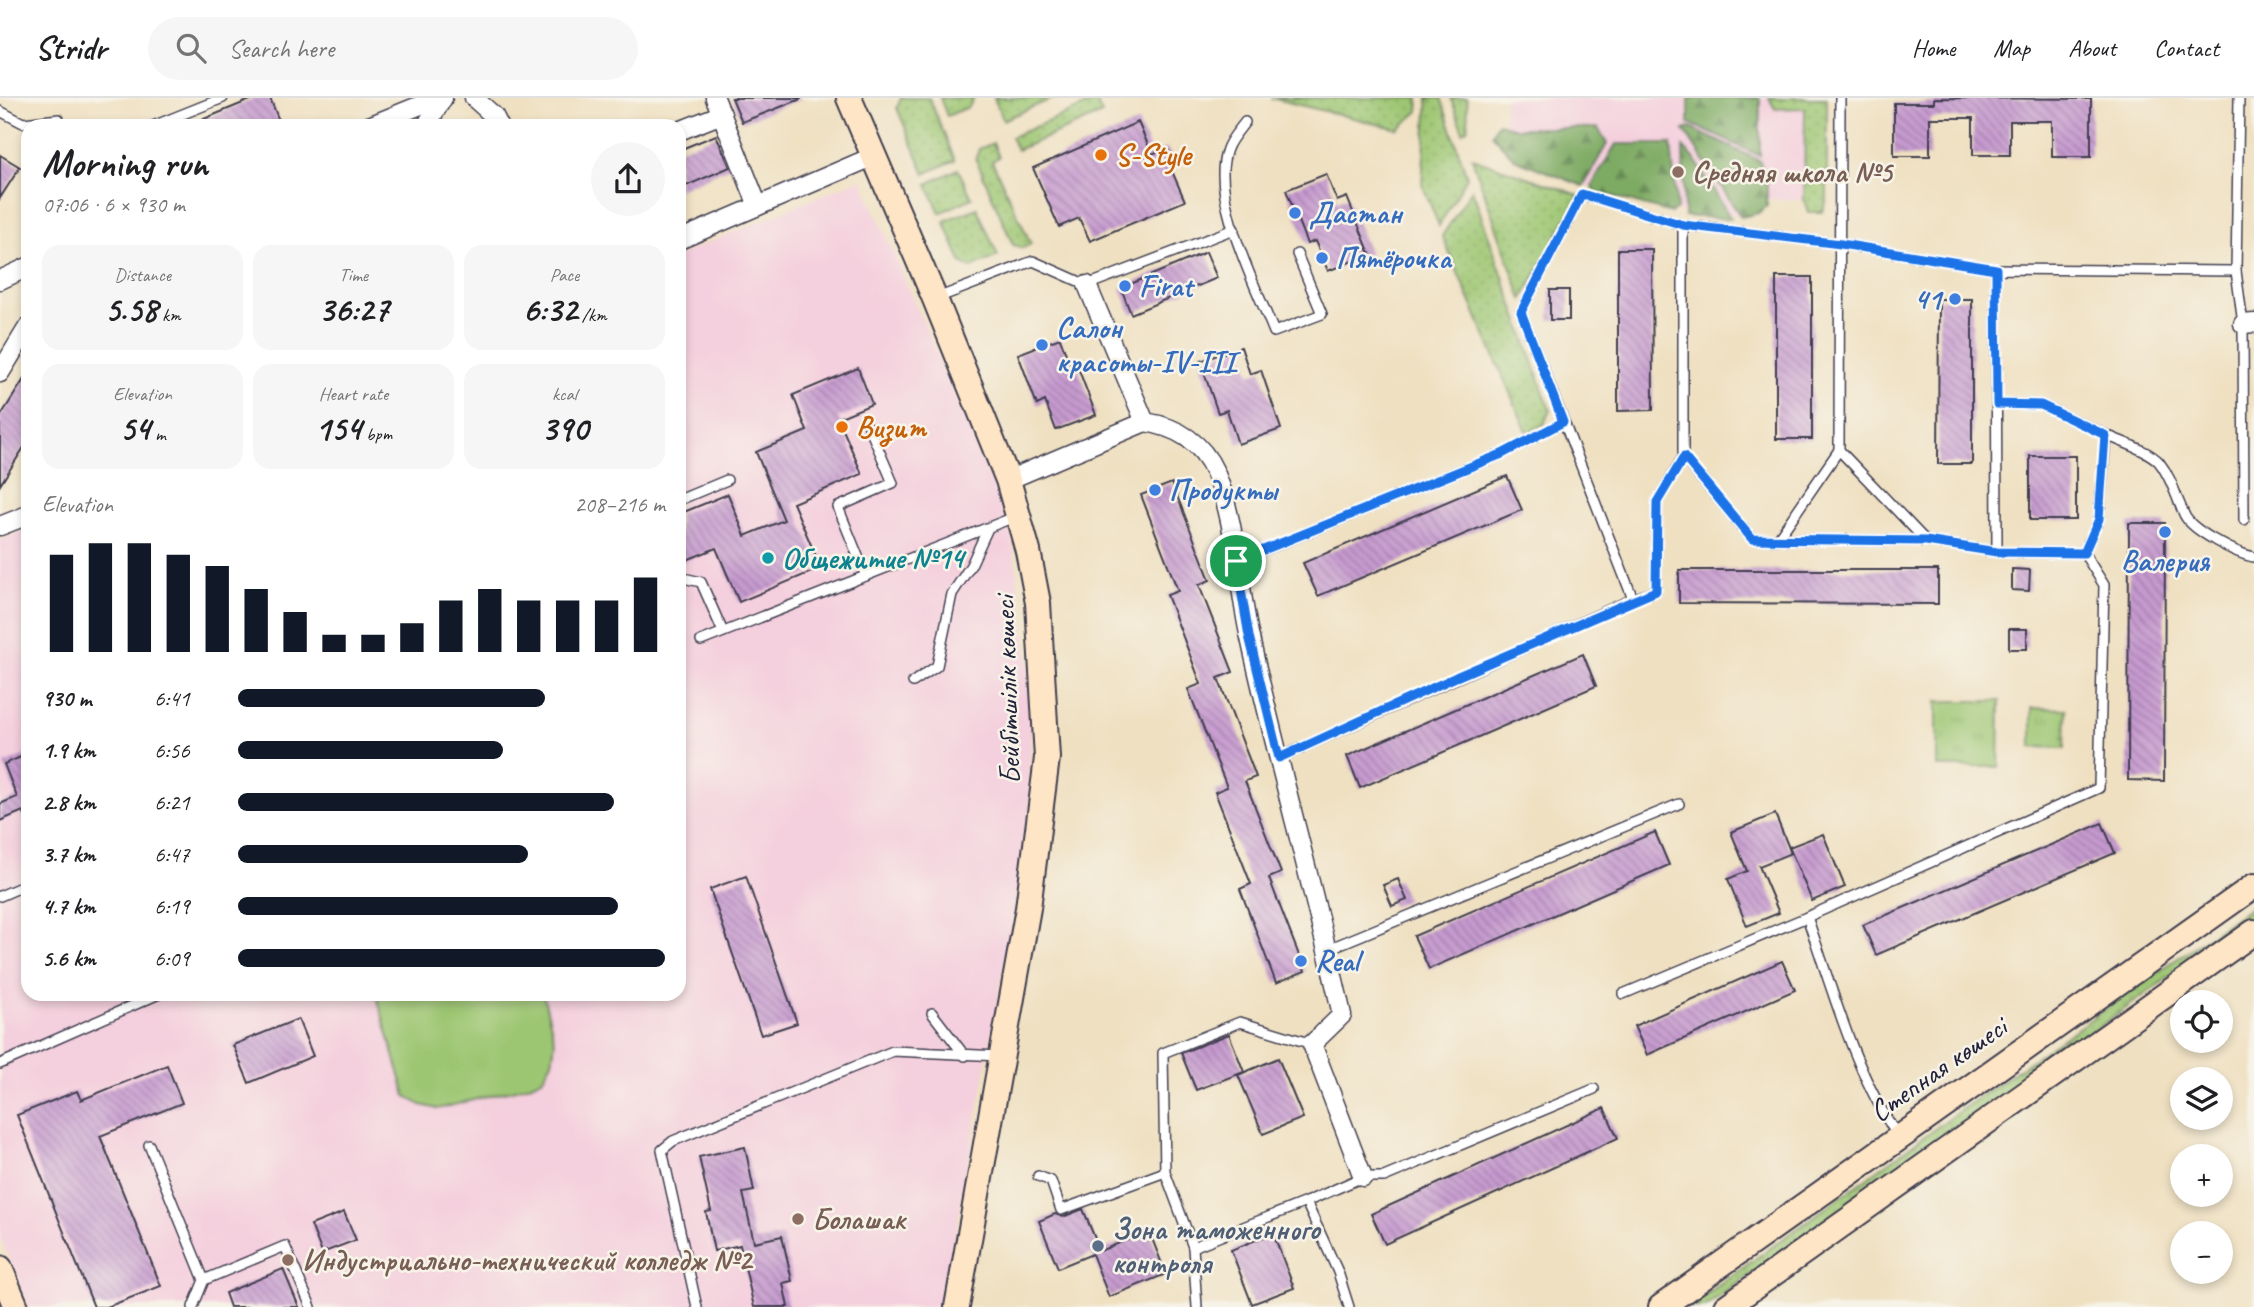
<!DOCTYPE html>
<html lang="en">
<head>
<meta charset="utf-8">
<style>
	body { margin:0; font-family:Caveat,sans-serif; background:#f6f6f6; color:#202124; height:100vh; display:flex; flex-direction:column; font-size:26px; white-space:nowrap }
	* { box-sizing:border-box; margin:0 }
	p { font-size:23px; color:#757577 }
	.icon { flex:none; width:38px; height:38px; fill:none; stroke:currentColor; stroke-width:2; stroke-linecap:round; stroke-linejoin:round }
	.map { position:relative; flex:1; overflow:hidden }
	.details { position:absolute; left:21px; top:21px; width:665px; height:882px; display:flex; flex-direction:column; background:#fff; border-radius:21px; box-shadow:0 4px 10px #0003 }
	.details>* { flex:none }
	.fabs { position:absolute; left:2170px; top:892px; display:grid; gap:14px }
	.fabs a { display:grid; place-items:center; width:63px; height:63px; border-radius:50%; background:#fff; box-shadow:0 4px 10px #0003; font-size:35px }
	.pin { position:absolute; display:grid; place-items:center; width:60px; height:60px; color:#fff; margin:-30px; border:4px solid #fff; border-radius:50%; box-shadow:0 2px 7px #0007 }
	.round { display:grid; place-items:center; flex:none; width:74px; height:74px; border-radius:37px; background:#f6f6f6 }
	.summary { display:flex; align-items:center; justify-content:space-between; height:119px; padding:0 21px }
	h1 { font-size:38px; font-weight:700; line-height:52px }
	.metrics { display:grid; grid-template-columns:repeat(3,1fr); gap:10px; height:119px; padding:7px 21px }
	.metrics div { display:grid; align-content:center; border-radius:18px; background:#f6f6f6; text-align:center }
	.metrics b { font-size:35px; font-weight:700 }
	.metrics small { font-size:19px; font-weight:400 }
	.metrics p { font-size:19px }
	.chart { height:196px; padding:14px 21px }
	.chart p { display:flex; justify-content:space-between }
	.chart svg { width:100%; height:126px; margin-top:7px; stroke:#111827; stroke-width:6 }
	ul { padding:0 21px; list-style:none; font-size:23px }
	li { display:grid; grid-template-columns:112px 84px 1fr; align-items:center; height:52px }
	li i { height:18px; border-radius:9px; background:#111827 }
	header { display:flex; align-items:center; gap:42px; box-sizing:border-box; height:98px; padding:0 35px; background:#fff; border-bottom:2px solid #e0e0e0 }
	header strong { font-size:33px }
	nav { display:flex; gap:38px; margin-inline-start:auto; font-size:24px }
	.search { width:490px; height:63px; background:#f6f6f6; display:flex; align-items:center; gap:18px; box-sizing:border-box; padding:0 24px; border-radius:38px; color:#757577; font-size:26px }
	.map>svg:first-child { display:block }
</style>
</head>
<body>
<header>
<strong>Stridr</strong>
<div class="search"><svg class="icon" aria-label="search" viewBox="0 0 24 24"><circle cx="10" cy="10" r="6"/><path d="M15 15l6 6"/></svg>Search here</div>
<nav><a>Home</a><a>Map</a><a>About</a><a>Contact</a></nav>
</header>
<div class="map">
<svg width="2254" height="1209" viewBox="0 0 2254 1209">
	<defs>
		<pattern id="grass-dots" width="8" height="8" patternUnits="userSpaceOnUse" patternTransform="scale(1.75)"><rect width="8" height="8" fill="#9dc672"/><path d="M2 2h.1M6 6h.1" fill="none" stroke="#87aa64" stroke-width="1.8" stroke-linecap="round"/></pattern>
		<pattern id="forest-firs" width="22" height="20" patternUnits="userSpaceOnUse" patternTransform="scale(1.75)"><rect width="22" height="20" fill="#7eab64"/><path d="M5 1l3.5 6h-7zM16 11l3.5 6h-7z" fill="#678b54"/></pattern>
		<pattern id="park-tufts" width="24" height="20" patternUnits="userSpaceOnUse" patternTransform="scale(1.75)"><rect width="24" height="20" fill="#9dc672"/><path d="M3 7l-1-3M5 7V3M7 7l1-3M15 17l-1-3M17 17v-4M19 17l1-3" fill="none" stroke="#87aa64"/></pattern>
		<pattern id="building-back-hatch" width="6" height="6" patternUnits="userSpaceOnUse" patternTransform="scale(1.75)"><rect width="6" height="6" fill="#c69acf"/><path d="M-1 5l2 2M0 0l6 6M5-1l2 2" fill="none" stroke="#a07da9"/></pattern>
	</defs>
	<rect width="100%" height="100%" fill="#f7f3e8"/>
	<filter id="ink" filterUnits="userSpaceOnUse"><feTurbulence type="fractalNoise" baseFrequency=".0143" numOctaves="2"/><feDisplacementMap in="SourceGraphic" scale="14" xChannelSelector="R" yChannelSelector="G"/><feConvolveMatrix kernelMatrix="1 2 1 2 8 2 1 2 1" color-interpolation-filters="sRGB"/></filter>
	<filter id="wash" filterUnits="userSpaceOnUse"><feTurbulence type="fractalNoise" baseFrequency=".00686" numOctaves="4" result="noise"/><feDisplacementMap in="SourceGraphic" scale="28" xChannelSelector="R" yChannelSelector="G"/><feGaussianBlur stdDeviation="1.57" result="paint"/><feColorMatrix in="noise" values="0 0 0 0 0 0 0 0 0 0 0 0 0 0 0 0 0 1.4 0 .05"/><feComposite in="paint" operator="in"/></filter>
	<g filter="url(#wash)">
		<rect width="100%" height="100%" fill="#efe0c1"/>
		<g fill="#f4cfdd">
			<path d="M1505,0h300l-1,102 -35,-1 -13,12 -41,6 -36,-5 -92,-26 -71,-29 -12,-14z"/>
			<path d="M861,81l142,327 9,30 20,154 -3,140 -87,477h-913l-29,-69v-698l28,-12v466h651v-739z"/>
		</g>
		<g fill="url(#grass-dots)" stroke="#607456" stroke-width="2">
			<path d="M901,0h28l26,62 -30,14 -28,-66z"/>
			<path d="M940,0h34l-5,9 -22,9z"/>
			<path d="M994,0h60l-51,22z"/>
			<path d="M1271,0h148l-1,14 -20,17z"/>
			<path d="M1428,0h13l26,79 -28,49 -17,-42z"/>
			<path d="M1451,0h16l1,30 -5,4z"/>
			<path d="M1769,0h58v102l-5,12h-14l-4,-12 1,-92 -30,1z"/>
			<path d="M1096,3l6,13 -85,36 -6,-13z"/>
			<path d="M993,45l6,14 -7,4 39,83 -8,4 -10,-3 -37,-86 3,-10z"/>
			<path d="M1472,60l107,37 -57,105v-1z"/>
			<path d="M958,71l14,29 -32,15 -13,-29z"/>
			<path d="M1472,91l78,221 -6,15 -17,7 -85,-196z"/>
			<path d="M977,110l21,48 -26,12 -10,-4 -18,-43z"/>
			<path d="M2254,807v12l-549,390h-16l266,-193z"/>
		</g>
		<g fill="url(#forest-firs)" stroke="#506650" stroke-width="2">
			<path d="M1689,0h71v58l-71,-33z"/>
			<path d="M1498,25l18,5h82l9,16 -24,42 -69,-27 -22,-25z"/>
			<path d="M1690,30l70,33 7,23v22l-9,7 -17,4 -57,-87z"/>
			<path d="M1616,46h55l6,65 -6,4 -77,-22 -2,-6z"/>
			<path d="M1683,49l11,11 37,61 -47,-3z"/>
		</g>
		<g fill="url(#park-tufts)" stroke="#607456" stroke-width="2">
			<path d="M1937,603h63l-1,66h-62z"/>
			<path d="M2032,610l34,1 -1,39 -33,-1z"/>
		</g>
		<path fill="#9dc672" stroke="#607456" stroke-width="2" d="M376,896h167l12,48 -3,20 -10,17 -15,7 -89,23 -17,-4 -15,-9z"/>
		<g id="blocks">
			<g fill="url(#building-back-hatch)">
				<path d="M255,0h15l11,28h-94z"/>
				<path d="M732,0h69v1l-59,23z"/>
				<path d="M1934,0l157,1v58h-39v-36h-42v34h-37v-37h-43v38h-36v-53h40z"/>
				<path d="M1138,24l14,32 15,-6 9,18 -5,3 14,32 -95,40 -11,-23 -20,9 -26,-59z"/>
				<path d="M716,37l14,32 -51,22v-39z"/>
				<path d="M0,57l20,12 -20,31z"/>
				<path d="M1326,76l11,27 10,-4 23,57 -42,17 -13,-30 -8,3 -21,-54z"/>
				<path d="M1618,151h34l1,161 -35,1z"/>
				<path d="M1206,154l11,26 -86,36 -10,-26z"/>
				<rect x="1776" y="179" width="36" height="162"/>
				<rect x="1550" y="192" width="19" height="30"/>
				<path d="M1939,201h33v165h-34z"/>
				<path d="M1060,240l9,24 6,-2 21,55 -40,15 -11,-29 -8,4 -19,-51z"/>
				<path d="M1241,249l9,27 11,-4 20,59 -43,15 -11,-34 -9,3 -18,-52z"/>
				<path d="M858,270l14,36 -34,14 24,56 -69,29 28,65 -82,34 -23,-54 -34,14 -3,-9v-39l49,-20 17,42 39,-16 -28,-68 51,-21 -14,-36z"/>
				<path d="M28,275v68l-28,44v-68z"/>
				<rect x="2030" y="358" width="46" height="64"/>
				<path d="M1507,378l15,34 -204,86 -15,-33z"/>
				<path d="M1172,385l38,97 -11,5 34,87 -15,6 38,99 -11,4 36,92 -12,5 36,93 -29,12 -36,-94 11,-5 -36,-92 12,-5 -39,-98 13,-5 -34,-89 11,-4 -37,-96z"/>
				<path d="M2129,425h36l-1,258 -36,-1z"/>
				<path d="M2012,471l18,1 -1,21 -17,-1z"/>
				<path d="M1679,472h259v34l-259,-1z"/>
				<rect x="2009" y="531" width="18" height="20"/>
				<path d="M1583,556l13,32 -236,102 -13,-32z"/>
				<path d="M28,656v68l-5,-11 -23,10v-17l17,-7 -13,-33z"/>
				<path d="M1775,716l16,39 -32,13 20,47 -32,13 -19,-47 19,-8 -16,-39z"/>
				<path d="M2102,725l13,30 -239,102 -13,-30z"/>
				<path d="M1655,734l14,33 -240,104 -15,-33z"/>
				<path d="M1823,736l22,53 -33,14 -23,-54z"/>
				<path d="M746,778l51,147 -36,12 -51,-146z"/>
				<path d="M1398,781l9,21 -15,6 -9,-21z"/>
				<path d="M1782,863l13,29 -148,65 -13,-29z"/>
				<path d="M298,921l15,37 -64,27 -16,-38z"/>
				<path d="M1229,936l15,38 -48,18 -15,-37z"/>
				<path d="M1278,960l25,60 -40,16 -25,-59z"/>
				<path d="M167,967l15,38 -82,33 61,150 -54,21h-13l-77,-192 60,-24 4,9z"/>
				<path d="M1604,1010l14,30 -233,106 -14,-30z"/>
				<path d="M745,1049l9,44 -11,2 11,49 28,-6 10,45 -9,2 5,24h-34l-14,-62 -26,6 -8,-39 5,-1 -12,-54z"/>
				<path d="M1083,1111l17,42 49,-20 17,43 -57,23 -17,-43 -34,14 -19,-47 16,-7 8,3z"/>
				<path d="M344,1114l12,28 -34,13 -11,-28z"/>
				<path d="M1273,1135l21,55 -42,16 -21,-54z"/>
				<path d="M283,1171l16,38h-69l-5,-14z"/>
			</g>
		</g>
	</g>
	<g filter="url(#ink)">
		<use href="#blocks" fill-opacity="0" stroke="#413e4f" stroke-width="2"/>
		<g fill="none" stroke-linecap="round" stroke-linejoin="round">
			<g stroke="#413e4f" stroke-width="12">
				<g id="lane">
					<path d="M1840,0l-1,352 87,91 71,11"/>
					<path d="M2239,0l-3,173 7,53 1,196"/>
					<path d="M0,13l23,12 36,-4 3,7"/>
					<path d="M1245,24c-6,8 -15,18 -18,27 -18,48 29,137 47,183l48,-18 -25,-60"/>
					<path d="M153,28l70,-28"/>
					<path d="M937,200l96,-37 54,24 147,-56"/>
					<path d="M1997,306l44,1 65,30 -7,84 -15,34"/>
					<path d="M2106,337c15,7 42,15 53,27 13,16 17,36 26,54 8,15 52,38 69,41"/>
					<path d="M1683,359l69,82 174,2"/>
					<path d="M679,402l48,-20"/>
					<path d="M1777,442l62,-90"/>
					<path d="M1237,463l265,-107 61,-32"/>
					<path d="M866,478l-28,-69 55,-24 -24,-56"/>
					<path d="M679,479l22,5 22,50"/>
					<path d="M1633,501l23,-8 1,-89 26,-45v-232"/>
					<path d="M701,543l316,-125"/>
					<path d="M913,584l24,-16 15,-72 19,-29 17,-37"/>
					<path d="M1279,660l354,-159 -112,-287 61,-118 101,31 158,19 155,25"/>
					<path d="M0,798l28,-12"/>
					<path d="M1807,819c26,73 47,155 91,219"/>
					<path d="M1328,851l351,-145"/>
					<path d="M1623,896l184,-77 292,-129 5,-203 -20,-32 -87,-1 -1,-283 240,2"/>
					<path d="M932,915l33,43"/>
					<path d="M0,966l159,-70"/>
					<path d="M149,1047l55,135 -11,27"/>
					<path d="M1038,1078l13,5 10,29 104,-38"/>
					<path d="M1306,1104l-113,45 -28,-75 -2,-119 77,-31 72,22"/>
					<path d="M1193,1149l4,60"/>
					<path d="M204,1182l81,-34 26,61"/>
					<path d="M697,1209l-35,-157 11,-9 220,-90 107,5"/>
					<path d="M1349,1209l-11,-35 -32,-70 57,-25h21l210,-88"/>
				</g>
			</g>
			<g stroke="#413e4f" stroke-width="21">
				<g id="street">
					<path d="M474,0l20,18 5,10"/>
					<path d="M715,0l43,108"/>
					<path d="M369,28l69,-28"/>
					<path d="M426,28l17,-28"/>
					<path d="M679,33l43,-17"/>
					<path d="M679,142l193,-83"/>
					<path d="M0,182l28,-13"/>
					<path d="M1087,187l58,137c32,5 56,19 70,50 21,47 23,115 35,166 28,126 64,251 92,377l-30,29 51,133"/>
					<path d="M2243,226l11,-1"/>
					<path d="M0,275l28,-46"/>
					<path d="M1008,382l137,-58"/>
					<path d="M0,428l28,-11"/>
				</g>
			</g>
			<g stroke="#413e4f" stroke-width="28">
				<g id="secondary">
					<path d="M849,0l86,201 73,181 20,71 10,52 9,155 -19,150 -71,399"/>
					<path d="M0,1170l16,39"/>
					<path d="M1661,1209l593,-421"/>
					<path d="M1726,1209l528,-375"/>
				</g>
			</g>
			<use href="#lane" stroke="#fff" stroke-width="9"/>
			<use href="#street" stroke="#fff" stroke-width="18"/>
			<use href="#secondary" stroke="#fee5c5" stroke-width="24"/>
		</g>
	</g>
	<g fill="none" stroke-linecap="round" stroke-linejoin="round" filter="url(#ink)">
		<g stroke="#fff" stroke-width="14">
			<path id="route" d="M1582,96l101,31 158,19 155,25 1,135 44,1 64,30 -6,84 -15,34 -87,-1 -71,-11 -174,-2 -68,-82 -27,45 -1,89 -200,86 -177,81 -30,-122 -13,-75 266,-107 61,-32 -42,-110z"/>
		</g>
		<use href="#route" stroke="#1a73e8" stroke-width="9"/>
	</g>
	<g fill="#e8710a" stroke="#f7f3e8" stroke-width="2.5">
		<circle cx="1101" cy="57" r="7"/>
		<circle cx="842" cy="329" r="7"/>
	</g>
	<g fill="#8d6e63" stroke="#f7f3e8" stroke-width="2.5">
		<circle cx="1678" cy="74" r="7"/>
		<circle cx="798" cy="1121" r="7"/>
		<circle cx="288" cy="1162" r="7"/>
	</g>
	<g fill="#3f7fe0" stroke="#f7f3e8" stroke-width="2.5">
		<circle cx="1295" cy="115" r="7"/>
		<circle cx="1322" cy="160" r="7"/>
		<circle cx="1125" cy="188" r="7"/>
		<circle cx="1955" cy="201" r="7"/>
		<circle cx="1042" cy="247" r="7"/>
		<circle cx="1155" cy="392" r="7"/>
		<circle cx="2165" cy="434" r="7"/>
		<circle cx="1301" cy="863" r="7"/>
	</g>
	<circle fill="#0f9aa8" stroke="#f7f3e8" stroke-width="2.5" cx="768" cy="460" r="7"/>
	<circle fill="#5c6f8a" stroke="#f7f3e8" stroke-width="2.5" cx="1098" cy="1148" r="7"/>
	<g text-anchor="middle" stroke-width="5" stroke-linejoin="round" paint-order="stroke">
		<g font-size="30" font-weight="bold" fill="#c56008" stroke="#f7f3e8" text-anchor="start">
			<text x="1115" y="67">S-Style</text>
			<text x="856" y="339">Визит</text>
		</g>
		<g font-size="30" font-weight="bold" fill="#785e54" stroke="#f7f3e8" text-anchor="start">
			<text x="1692" y="84">Средняя школа №5</text>
			<text x="812" y="1131">Болашак</text>
			<text x="302" y="1172">Индустриально-технический колледж №2</text>
		</g>
		<g font-size="30" font-weight="bold" fill="#366cbe" stroke="#f7f3e8" text-anchor="start">
			<text x="1309" y="125">Дастан</text>
			<text x="1336" y="170">Пятёрочка</text>
			<text x="1139" y="198">Firat</text>
			<text x="1941" y="211" text-anchor="end">41</text>
			<text x="1056" y="240">Салон<tspan x="1056" dy="34">красоты-IV-III</tspan></text>
			<text x="1169" y="402">Продукты</text>
			<text x="2165" y="473" text-anchor="middle">Валерия</text>
			<text x="1315" y="873">Real</text>
		</g>
		<g font-size="30" font-weight="bold" fill="#0d838f" stroke="#f7f3e8" text-anchor="start">
			<text x="782" y="470">Общежитие №14</text>
		</g>
		<g font-size="30" fill="#22223b" stroke="#f7f3e8">
			<text transform="translate(1007 592) rotate(-92)" y="10">Бейбітшілік көшесі</text>
			<text transform="translate(1938 971) rotate(-35)" y="10">Степная көшесі</text>
		</g>
		<g font-size="30" font-weight="bold" fill="#4e5e75" stroke="#f7f3e8" text-anchor="start">
			<text x="1112" y="1141">Зона таможенного<tspan x="1112" dy="34">контроля</tspan></text>
		</g>
	</g>
</svg>
<div class="fabs">
<a><svg class="icon" aria-label="locate" viewBox="0 0 24 24"><circle cx="12" cy="12" r="6"/><path d="M12 2v4M12 18v4M2 12h4M18 12h4"/></svg></a>
<a><svg class="icon" aria-label="layers" viewBox="0 0 24 24"><path d="M12 4l9 5-9 5-9-5zM3 14l9 5 9-5"/></svg></a>
<a>+</a>
<a>−</a>
</div>
<div class="pin" style="left:1236px;top:463px;background:#1e9e55"><svg class="icon" aria-label="arrive" viewBox="0 0 24 24"><path d="M6 21V4h12l-3 4 3 4H6"/></svg></div>
<section class="details">
<div class="summary"><div><h1>Morning run</h1><p>07:06 · 6 × 930 m</p></div><a class="round"><svg class="icon" aria-label="share" viewBox="0 0 24 24"><path d="M12 15V3M7 8l5-5 5 5M5 13v7h14v-7"/></svg></a></div>
<div class="metrics">
<div><p>Distance</p><b>5.58<small> km</small></b></div>
<div><p>Time</p><b>36:27</b></div>
<div><p>Pace</p><b>6:32<small> /km</small></b></div>
</div>
<div class="metrics">
<div><p>Elevation</p><b>54<small> m</small></b></div>
<div><p>Heart rate</p><b>154<small> bpm</small></b></div>
<div><p>kcal</p><b>390</b></div>
</div>
<div class="chart"><p><span>Elevation</span>208–216 m</p>
<svg viewBox="0 0 160 44" preserveAspectRatio="none"><path d="M5 44V10M15 44V6M25 44V6M35 44V10M45 44V14M55 44V22M65 44V30M75 44V38M85 44V38M95 44V34M105 44V26M115 44V22M125 44V26M135 44V26M145 44V26M155 44V18"/></svg>
</div>
<ul>
<li><b>930 m</b>6:41<i style="width:72%"></i></li>
<li><b>1.9 km</b>6:56<i style="width:62%"></i></li>
<li><b>2.8 km</b>6:21<i style="width:88%"></i></li>
<li><b>3.7 km</b>6:47<i style="width:68%"></i></li>
<li><b>4.7 km</b>6:19<i style="width:89%"></i></li>
<li><b>5.6 km</b>6:09<i style="width:100%"></i></li>
</ul>
</section>
</div>
</body>
</html>
